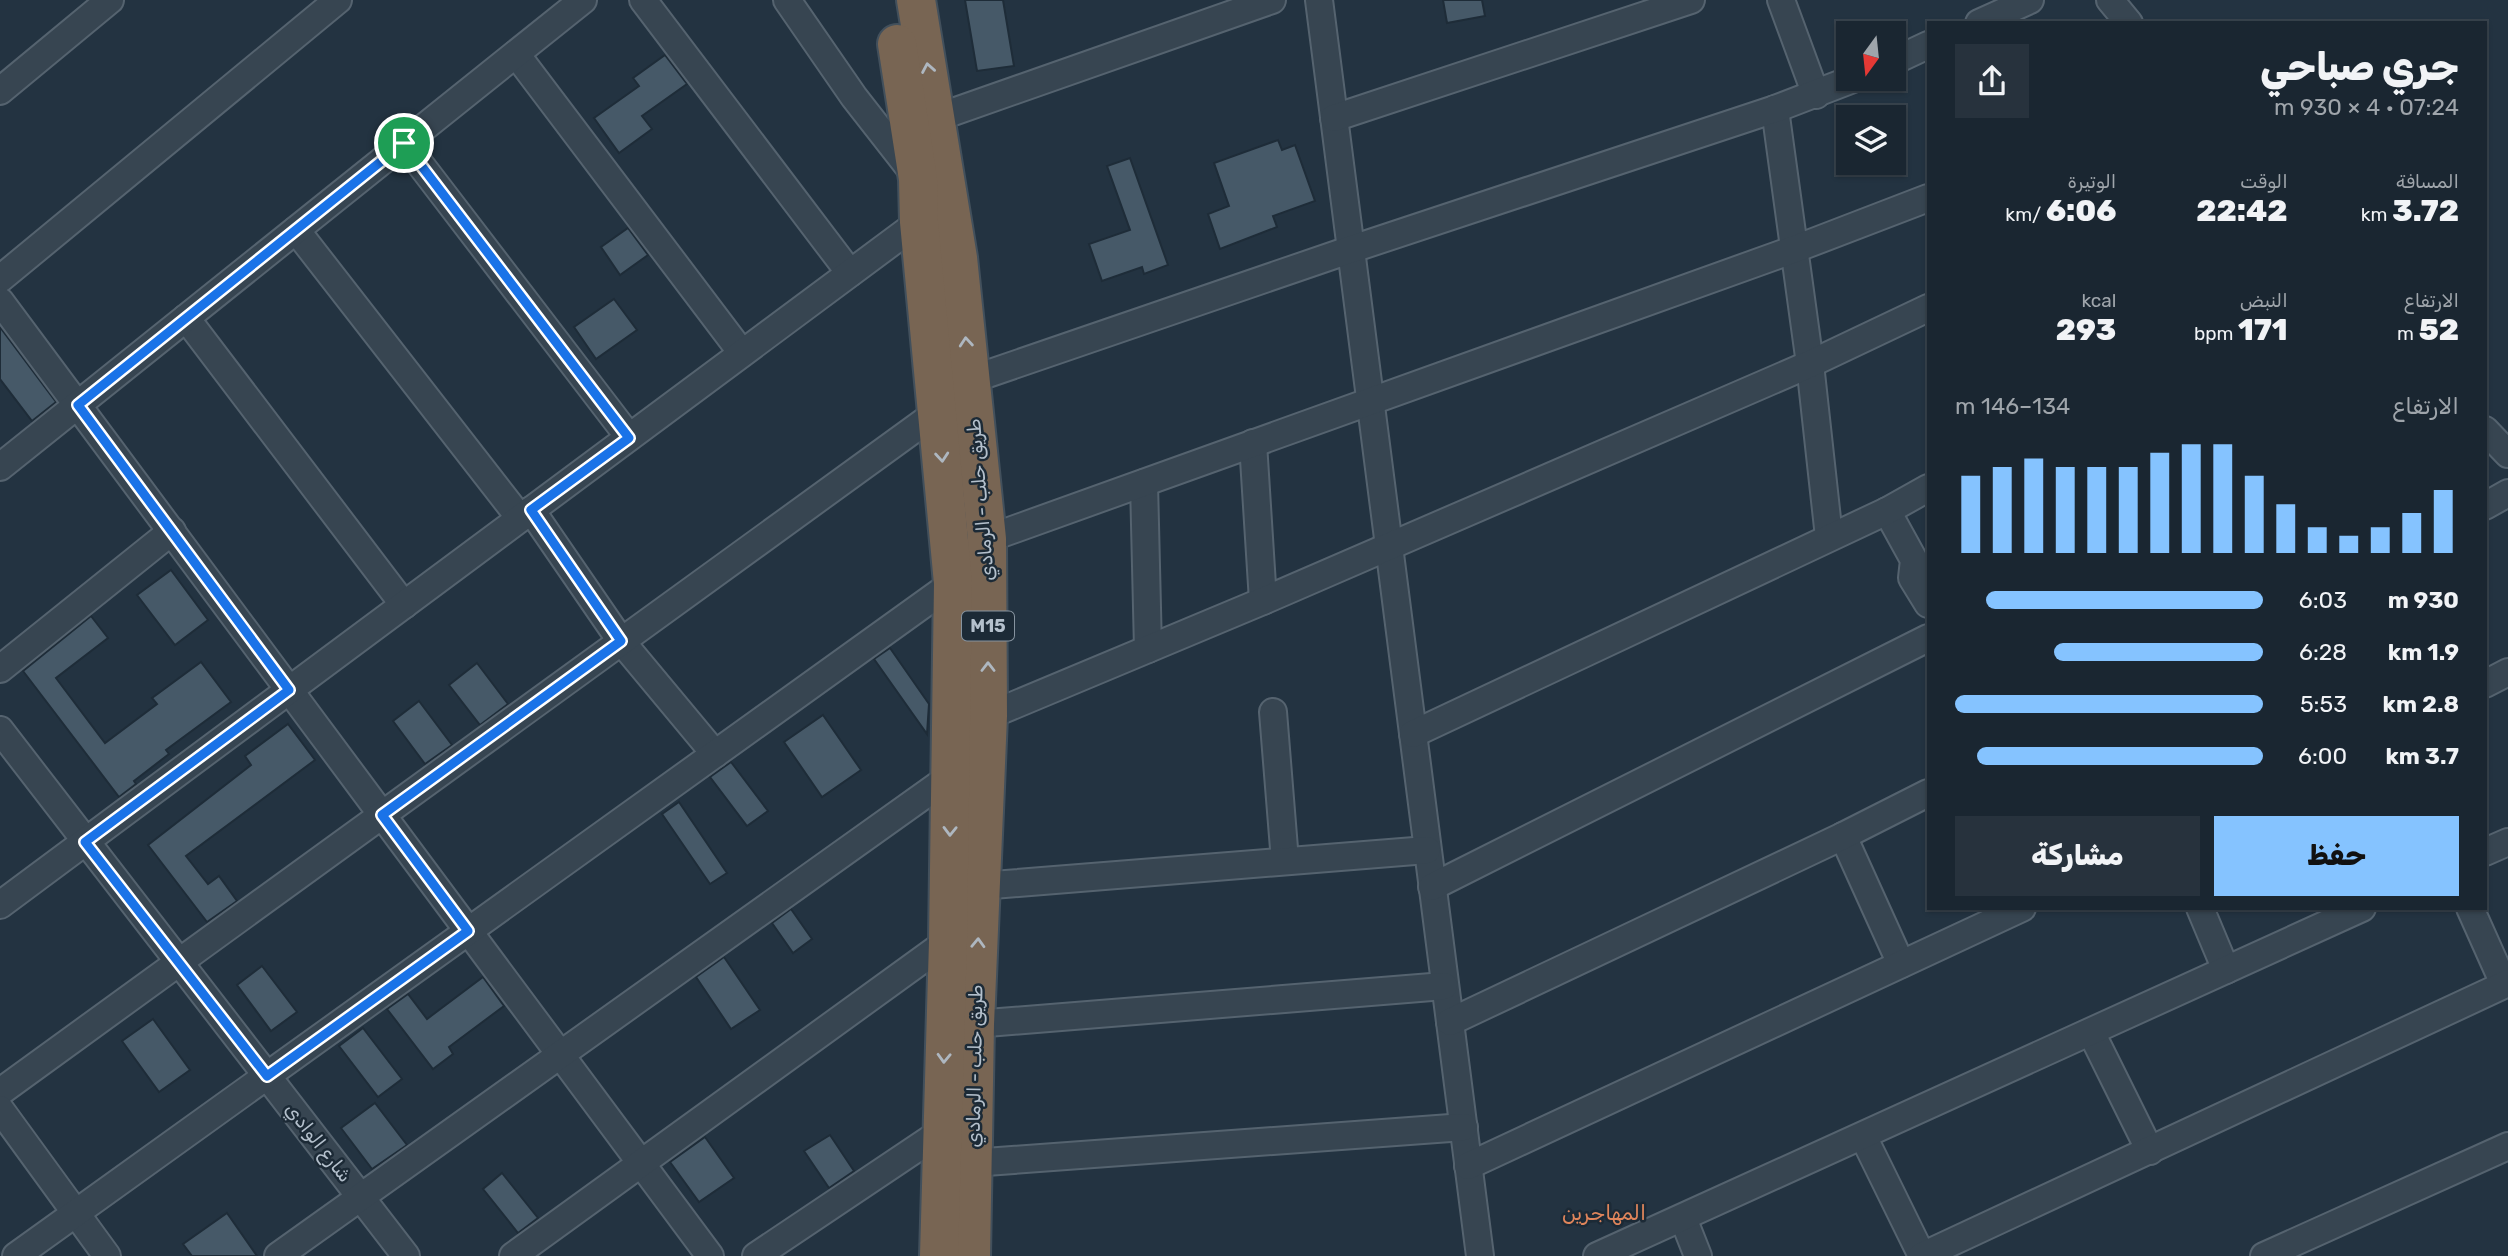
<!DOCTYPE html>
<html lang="ar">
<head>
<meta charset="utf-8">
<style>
	body { margin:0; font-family:Rubik,Cairo,sans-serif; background:#27323d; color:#f1f3f6; direction:rtl; height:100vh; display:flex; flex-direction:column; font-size:26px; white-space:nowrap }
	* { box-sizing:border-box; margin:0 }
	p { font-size:23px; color:#9fa5ab }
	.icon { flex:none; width:38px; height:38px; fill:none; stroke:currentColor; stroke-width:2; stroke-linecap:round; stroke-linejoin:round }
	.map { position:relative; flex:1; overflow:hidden; direction:ltr }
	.details { position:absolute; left:1927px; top:21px; width:560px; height:889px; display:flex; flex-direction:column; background:#1a2631; border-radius:0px; box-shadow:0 2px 5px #0004,0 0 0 2px #38434d; direction:rtl }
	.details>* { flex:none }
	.needle { width:46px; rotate:195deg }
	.controls { position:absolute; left:1836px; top:21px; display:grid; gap:14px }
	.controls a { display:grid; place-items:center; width:70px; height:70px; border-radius:0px; background:#1a2631; box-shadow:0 2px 5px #0004,0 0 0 2px #38434d; font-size:35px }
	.pin { position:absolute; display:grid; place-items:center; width:60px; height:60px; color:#fff; margin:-30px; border:4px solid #fff; border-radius:50%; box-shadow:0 2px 7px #0007 }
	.round { display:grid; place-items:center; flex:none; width:74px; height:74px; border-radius:0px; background:#27323d }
	.overview { display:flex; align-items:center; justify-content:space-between; height:119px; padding:0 28px }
	h1 { font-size:38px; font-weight:800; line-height:52px }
	.metrics { display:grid; grid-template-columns:repeat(3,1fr); gap:10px; height:119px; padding:7px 28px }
	.metrics div { display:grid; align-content:center }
	.metrics b { font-size:30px; font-weight:800 }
	.metrics small { font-size:19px; font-weight:400 }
	.metrics p { font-size:19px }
	.chart { height:196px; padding:14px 28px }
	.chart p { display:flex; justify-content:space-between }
	.chart svg { width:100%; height:126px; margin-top:7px; stroke:#85c3ff; stroke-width:6 }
	.primary-button { display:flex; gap:14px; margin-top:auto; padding:14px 28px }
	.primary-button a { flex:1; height:80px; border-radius:0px; background:#85c3ff; color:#111; font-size:28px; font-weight:800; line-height:80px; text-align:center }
	.primary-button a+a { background:#27323d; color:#f1f3f6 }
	ul { padding:0 28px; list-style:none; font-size:23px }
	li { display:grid; grid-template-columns:112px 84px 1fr; align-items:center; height:52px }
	li i { height:18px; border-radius:9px; background:#85c3ff }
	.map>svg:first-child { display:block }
</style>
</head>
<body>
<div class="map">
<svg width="2508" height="1256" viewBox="0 0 2508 1256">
	<rect width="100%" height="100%" fill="#233341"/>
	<g fill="#465968" stroke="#1e2c38" stroke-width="2">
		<path d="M965,0h38l11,66 -37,5z"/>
		<path d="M1443,0h39l3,16 -38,7z"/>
		<path d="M665,55l22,29 -45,32 10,13 -33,24 -25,-35 45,-32 -6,-8z"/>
		<path d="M1278,140l4,10 13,-5 20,56 -42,15 4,11 -57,22 -12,-35 21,-8 -15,-43z"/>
		<path d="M1130,158l38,107 -24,9 -2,-7 -40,14 -13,-37 41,-14 -23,-64z"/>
		<path d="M628,228l20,27 -28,20 -19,-28z"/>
		<path d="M614,299l23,31 -41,29 -22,-32z"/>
		<path d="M0,327l56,75 -24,19 -32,-42z"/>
		<path d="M171,570l37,50 -33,25 -38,-50z"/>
		<path d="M91,616l17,22 -52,40 49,65 52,-39 -5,-6 49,-36 30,40 -65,48 3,4 -35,27 2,3 -17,13 -96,-126z"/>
		<path d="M890,648l39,56 -2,30 -53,-75z"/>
		<path d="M477,663l31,41 -28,21 -31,-40z"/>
		<path d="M419,701l33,44 -27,19 -32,-43z"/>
		<path d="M823,715l38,55 -39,27 -38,-55z"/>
		<path d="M288,724l27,36 -129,96 22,28 11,-8 18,25 -30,21 -59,-77 103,-80 -6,-9z"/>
		<path d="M731,762l37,49 -21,15 -37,-49z"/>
		<path d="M679,802l48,71 -17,11 -48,-70z"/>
		<path d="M791,909l21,30 -19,14 -21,-30z"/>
		<path d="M724,957l36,53 -29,19 -35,-52z"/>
		<path d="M262,966l35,46 -26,19 -34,-46z"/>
		<path d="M483,977l21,29 -55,41 4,7 -20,15 -46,-60 21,-15 19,25z"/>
		<path d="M153,1019l37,51 -31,22 -37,-51z"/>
		<path d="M363,1028l39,51 -24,18 -39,-51z"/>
		<path d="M375,1103l32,42 -35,24 -31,-41z"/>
		<path d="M830,1135l24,36 -25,17 -25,-37z"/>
		<path d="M705,1137l29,41 -35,24 -29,-40z"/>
		<path d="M502,1173l36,45 -20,15 -35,-44z"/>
		<path d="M227,1213l30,43h-65l-9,-12z"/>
	</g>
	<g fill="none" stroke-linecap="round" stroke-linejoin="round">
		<g stroke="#55636f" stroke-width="30">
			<g id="minor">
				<path d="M643,0l207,273"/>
				<path d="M787,0l67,97 61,78"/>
				<path d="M1319,0l161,1256"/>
				<path d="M1781,0l35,95"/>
				<path d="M2110,0l19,23"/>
				<path d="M1979,23l51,-23"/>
				<path d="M516,54l226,299"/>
				<path d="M1894,61l34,-16"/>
				<path d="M0,91l110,-91"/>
				<path d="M1775,109l35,255 19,173"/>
				<path d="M936,118l336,-118"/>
				<path d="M1334,118l357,-118"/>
				<path d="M404,143l225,294"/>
				<path d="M296,230l224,288"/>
				<path d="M0,279l338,-279"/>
				<path d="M0,301l710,955"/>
				<path d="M186,318l218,287"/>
				<path d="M970,380l379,-130 426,-141 78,-30"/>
				<path d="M2485,430l23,24"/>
				<path d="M1253,443l10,158"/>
				<path d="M0,467l583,-467"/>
				<path d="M1144,483l4,166"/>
				<path d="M2485,506l23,-13"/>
				<path d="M531,510l90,131 94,113"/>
				<path d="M1887,511l27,49 -2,18 16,26"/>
				<path d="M987,539l808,-290 133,-51"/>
				<path d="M0,669l172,-138"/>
				<path d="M2485,684l23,-12"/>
				<path d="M1273,712l12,149"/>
				<path d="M988,716l275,-115 547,-237 118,-56"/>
				<path d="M0,730l406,526"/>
				<path d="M1413,734l474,-223 41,-23"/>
				<path d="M1843,836l58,128"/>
				<path d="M2485,852l23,-10"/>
				<path d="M980,886l447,-36"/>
				<path d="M1432,887l496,-249"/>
				<path d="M0,905l919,-683"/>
				<path d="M2200,908l26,62"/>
				<path d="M2470,908l34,76"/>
				<path d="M1450,1022l393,-186 85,-43"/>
				<path d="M975,1024l469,-38"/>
				<path d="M2091,1032l59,119"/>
				<path d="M0,1092l939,-681"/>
				<path d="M0,1109l107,147"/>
				<path d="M1863,1136l59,120"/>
				<path d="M972,1163l492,-36"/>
				<path d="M1468,1166l554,-258"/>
				<path d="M1683,1218l15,38"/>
				<path d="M16,1256l937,-673"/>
				<path d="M278,1256l673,-480"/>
				<path d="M513,1256l435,-315"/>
				<path d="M756,1256l185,-124"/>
				<path d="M1597,1256l765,-348"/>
				<path d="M1922,1256l586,-273"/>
				<path d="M2264,1256l244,-110"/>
			</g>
		</g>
		<g stroke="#42505c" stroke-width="42">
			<g id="highway">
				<path d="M916,0l42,258 29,281 1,177 -13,308 -4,232"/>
				<path d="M897,44l21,135 1,43 34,361 -5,358 -9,315"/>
			</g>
		</g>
		<use href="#minor" stroke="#374551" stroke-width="26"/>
		<use href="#highway" stroke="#786553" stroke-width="38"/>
	</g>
	<defs><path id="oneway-chevron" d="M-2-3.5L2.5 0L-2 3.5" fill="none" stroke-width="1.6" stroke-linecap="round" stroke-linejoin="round" transform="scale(1.75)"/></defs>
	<g stroke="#aeb7c0">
		<use href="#oneway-chevron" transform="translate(928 68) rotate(-100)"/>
		<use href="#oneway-chevron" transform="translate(966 342) rotate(-95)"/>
		<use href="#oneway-chevron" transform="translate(942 457) rotate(85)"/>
		<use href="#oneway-chevron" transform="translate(988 667) rotate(-90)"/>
		<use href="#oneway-chevron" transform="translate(950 831) rotate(91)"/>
		<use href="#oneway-chevron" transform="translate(978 943) rotate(-88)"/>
		<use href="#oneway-chevron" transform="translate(944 1058) rotate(92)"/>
	</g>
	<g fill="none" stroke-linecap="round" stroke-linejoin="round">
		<g stroke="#fff" stroke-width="14">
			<path id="route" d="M404,143l225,295 -98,72 90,131 -239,174 86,116 -201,145 -182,-234 204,-152 -211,-285z"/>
		</g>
		<use href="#route" stroke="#1a73e8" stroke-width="9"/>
	</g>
	<g text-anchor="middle" stroke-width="5" stroke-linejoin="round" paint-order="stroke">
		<rect fill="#1c2a36" stroke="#86939f" stroke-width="2" x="962" y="611.5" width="52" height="29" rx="5"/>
		<g font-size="18" font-weight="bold" fill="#b4c0cc">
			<text x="988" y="632">M15</text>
		</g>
		<g font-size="19" fill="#b4c0cc" stroke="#1c2a36">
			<text transform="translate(980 500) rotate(-95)" y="7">طريق حلب - الرمادي</text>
			<text transform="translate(974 1066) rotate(-89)" y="7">طريق حلب - الرمادي</text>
			<text transform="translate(319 1142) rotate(52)" y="7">شارع الوادي</text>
		</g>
		<g font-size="21" fill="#df855b" stroke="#1c2a36">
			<text x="1604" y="1220">المهاجرين</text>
		</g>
	</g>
</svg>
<div class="controls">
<a><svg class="needle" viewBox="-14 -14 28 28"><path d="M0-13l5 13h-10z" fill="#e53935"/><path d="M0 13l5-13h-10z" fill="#9fa5ab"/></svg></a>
<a><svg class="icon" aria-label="layers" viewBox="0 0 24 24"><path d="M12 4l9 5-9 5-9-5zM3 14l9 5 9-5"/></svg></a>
</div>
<div class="pin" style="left:404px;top:143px;background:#1e9e55"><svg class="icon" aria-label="arrive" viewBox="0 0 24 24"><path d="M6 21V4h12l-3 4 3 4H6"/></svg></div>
<section class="details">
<div class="overview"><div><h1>جري صباحي</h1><p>07:24 · 4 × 930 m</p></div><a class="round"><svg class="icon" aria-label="share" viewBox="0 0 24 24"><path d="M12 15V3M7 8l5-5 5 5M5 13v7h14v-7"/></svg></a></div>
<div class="metrics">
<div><p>المسافة</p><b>3.72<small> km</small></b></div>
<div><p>الوقت</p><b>22:42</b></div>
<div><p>الوتيرة</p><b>6:06<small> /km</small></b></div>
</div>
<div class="metrics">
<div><p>الارتفاع</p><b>52<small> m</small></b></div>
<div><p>النبض</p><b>171<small> bpm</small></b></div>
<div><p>kcal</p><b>293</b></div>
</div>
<div class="chart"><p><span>الارتفاع</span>134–146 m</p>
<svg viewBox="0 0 160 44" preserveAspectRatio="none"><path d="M5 44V17M15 44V14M25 44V11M35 44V14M45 44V14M55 44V14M65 44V9M75 44V6M85 44V6M95 44V17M105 44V27M115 44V35M125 44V38M135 44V35M145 44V30M155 44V22"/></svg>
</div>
<ul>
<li><b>930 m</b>6:03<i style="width:90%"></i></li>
<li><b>1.9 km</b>6:28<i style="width:68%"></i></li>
<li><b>2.8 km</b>5:53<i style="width:100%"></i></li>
<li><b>3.7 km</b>6:00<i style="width:93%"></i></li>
</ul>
<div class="primary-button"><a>حفظ</a><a>مشاركة</a></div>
</section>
</div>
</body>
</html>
